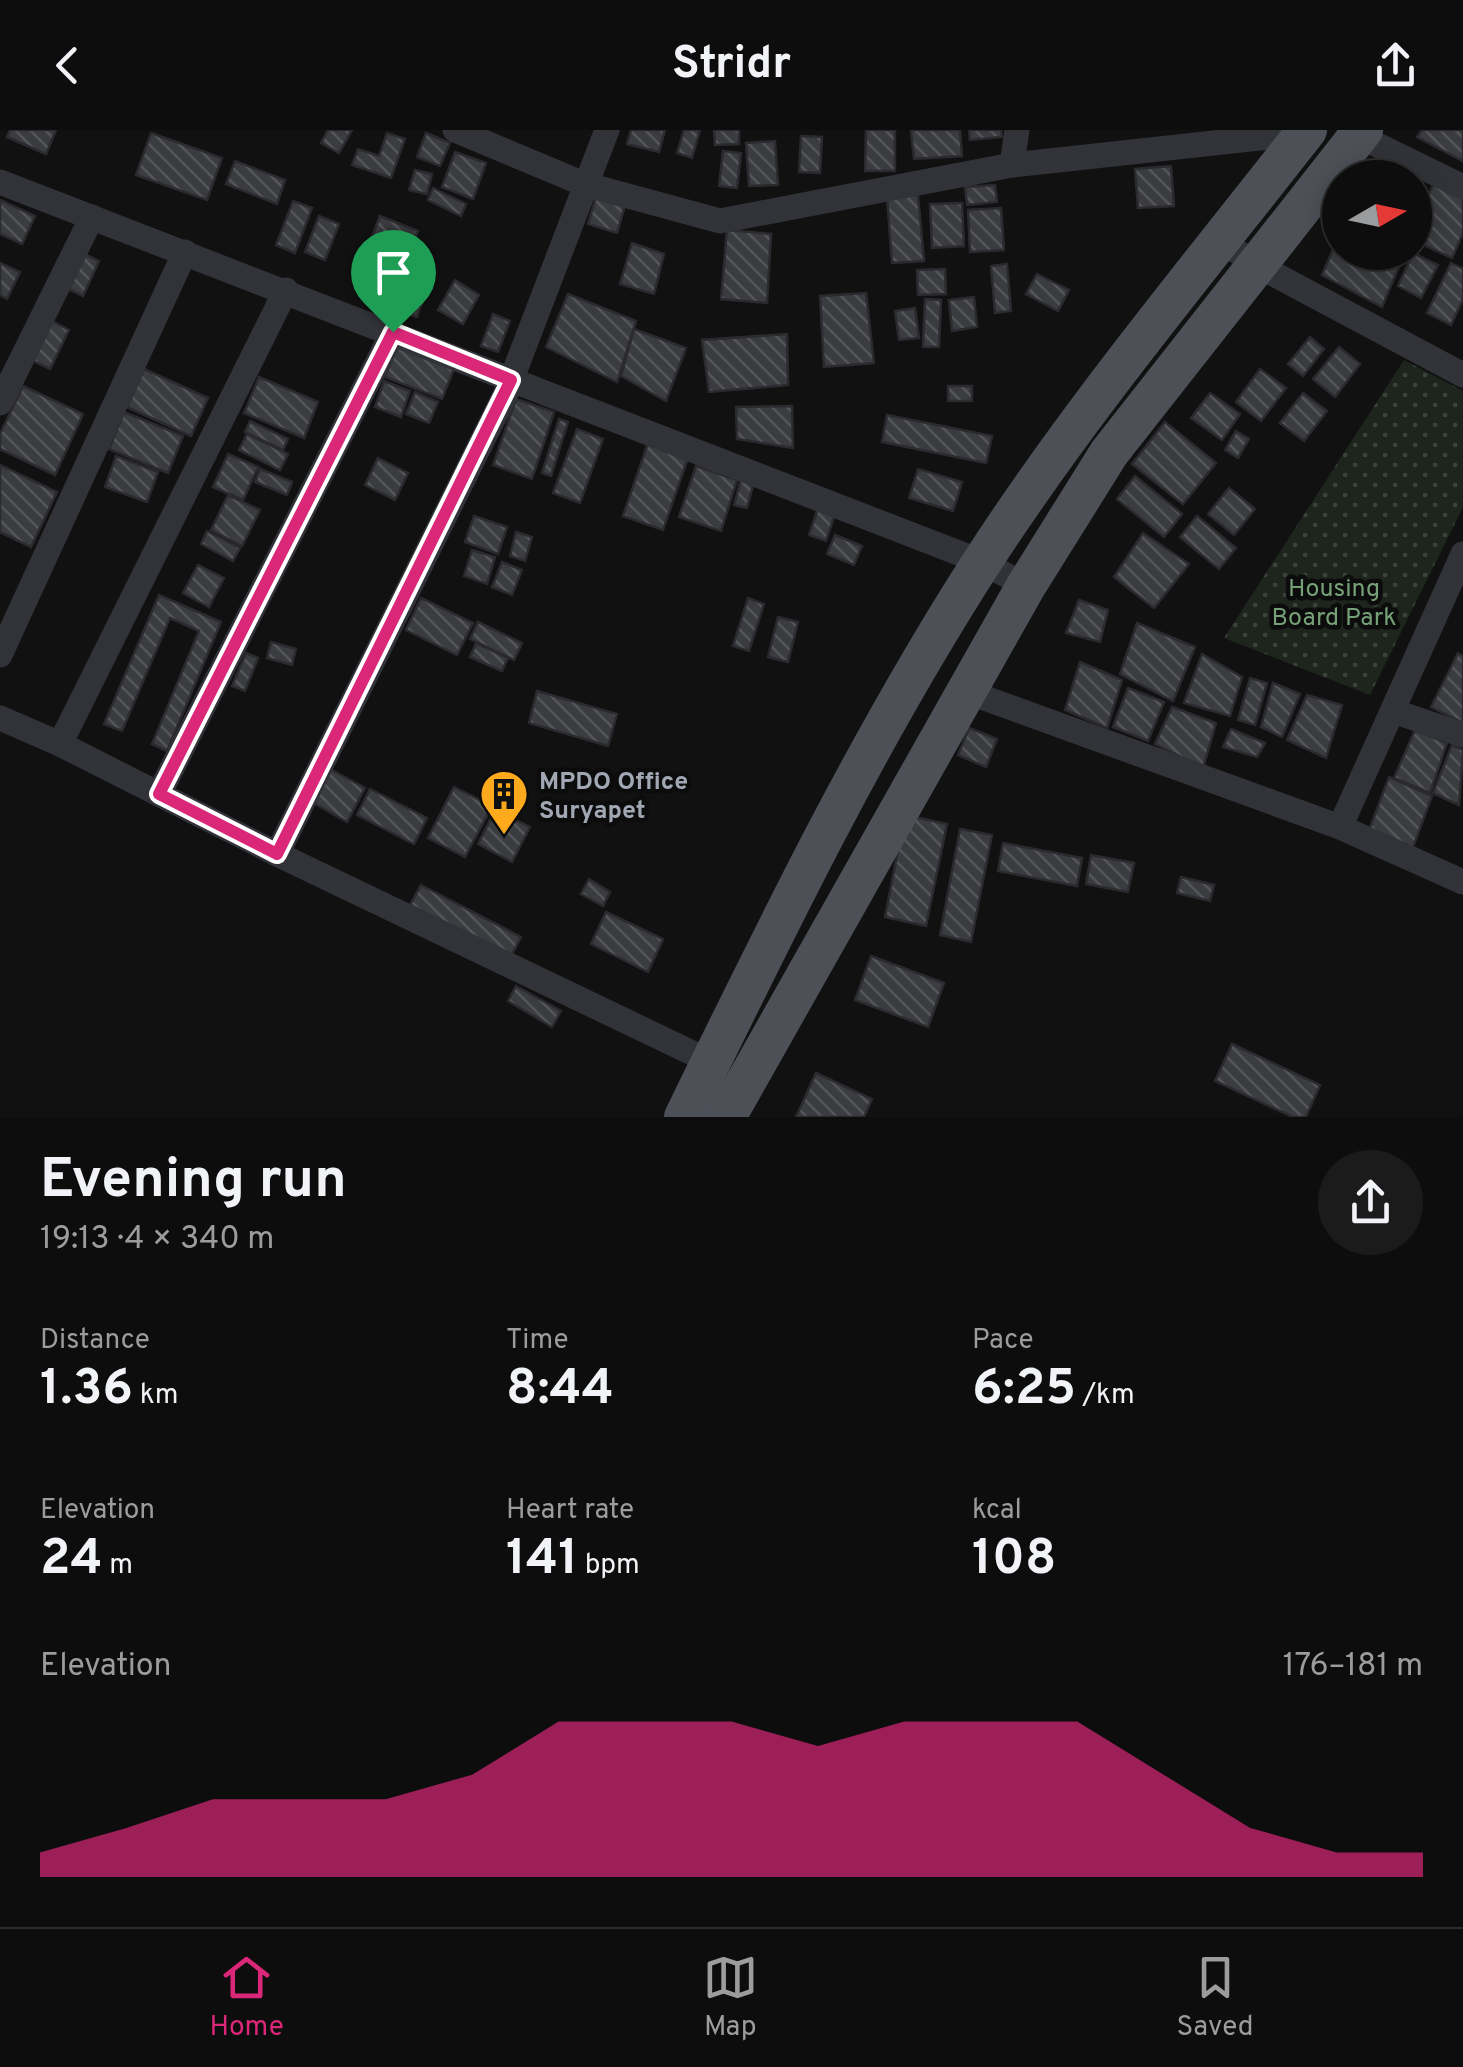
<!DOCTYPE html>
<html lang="en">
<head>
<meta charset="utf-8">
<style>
	body { margin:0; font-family:Overpass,sans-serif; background:#1b1b1c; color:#f1f3f6; height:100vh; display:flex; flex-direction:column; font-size:38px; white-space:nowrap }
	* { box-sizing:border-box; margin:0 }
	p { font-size:32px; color:#9a9c9e }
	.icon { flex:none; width:55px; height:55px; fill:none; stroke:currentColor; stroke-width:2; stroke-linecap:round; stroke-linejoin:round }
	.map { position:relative; height:987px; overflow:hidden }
	.side { display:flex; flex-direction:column; background:#0d0d0e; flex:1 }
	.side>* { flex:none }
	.needle { width:65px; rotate:81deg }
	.buttons { position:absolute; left:1322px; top:30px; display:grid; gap:20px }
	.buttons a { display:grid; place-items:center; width:110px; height:110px; border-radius:50%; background:#0d0d0e; box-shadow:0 5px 25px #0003,0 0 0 2px #2d2d2e; font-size:50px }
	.pin { position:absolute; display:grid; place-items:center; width:85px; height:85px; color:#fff; margin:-102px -42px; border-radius:50% 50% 50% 0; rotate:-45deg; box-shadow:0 0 10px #0007 }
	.pin .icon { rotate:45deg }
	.round { display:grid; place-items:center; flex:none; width:105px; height:105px; border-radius:52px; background:#1b1b1c }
	.overview { display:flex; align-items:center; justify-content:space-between; height:170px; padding:0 40px }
	h1 { font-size:55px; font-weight:700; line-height:75px }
	.stats { display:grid; grid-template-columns:repeat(3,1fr); gap:15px; height:170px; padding:10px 40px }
	.stats div { display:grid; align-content:center }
	.stats b { font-size:50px; font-weight:700 }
	.stats small { font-size:28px; font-weight:400 }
	.stats p { font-size:28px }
	.chart { height:280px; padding:20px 40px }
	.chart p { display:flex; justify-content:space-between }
	.chart svg { width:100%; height:180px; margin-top:10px; fill:#db2777; opacity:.7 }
	header { display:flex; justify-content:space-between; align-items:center; height:130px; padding:0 40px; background:#0d0d0e; font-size:45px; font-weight:700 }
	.tabs { display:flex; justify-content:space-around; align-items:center; height:140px; border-top:2px solid #2d2d2e; background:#0d0d0e; font-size:28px; color:#9a9c9e }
	.tabs a { display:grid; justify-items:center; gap:5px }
	.tabs .on { color:#db2777 }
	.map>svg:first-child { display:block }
</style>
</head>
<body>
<header><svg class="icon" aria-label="back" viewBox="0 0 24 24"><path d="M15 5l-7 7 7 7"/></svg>Stridr<svg class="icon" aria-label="share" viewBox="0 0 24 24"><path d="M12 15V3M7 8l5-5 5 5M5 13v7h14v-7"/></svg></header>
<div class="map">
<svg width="1463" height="987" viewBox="0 0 1463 987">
	<defs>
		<pattern id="park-dots" width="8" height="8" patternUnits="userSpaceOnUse" patternTransform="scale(2.5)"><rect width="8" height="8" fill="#1d251d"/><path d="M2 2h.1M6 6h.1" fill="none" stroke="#3b423b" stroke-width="1.8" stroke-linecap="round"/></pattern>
		<pattern id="building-back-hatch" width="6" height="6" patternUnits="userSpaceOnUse" patternTransform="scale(2.5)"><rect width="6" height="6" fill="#3a3c40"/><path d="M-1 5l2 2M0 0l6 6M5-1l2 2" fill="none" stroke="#535559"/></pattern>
	</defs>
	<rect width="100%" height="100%" fill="#111112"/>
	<path fill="url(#park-dots)" d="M1404,230l59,31v116l-93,188 -146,-57z"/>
	<g fill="url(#building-back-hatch)" stroke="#2b2b2f" stroke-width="2.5">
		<path d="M10,0h46l-10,24 -39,-17z"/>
		<path d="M328,0h24l-13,23 -18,-10z"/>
		<path d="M631,0h34l-6,22 -32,-8z"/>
		<path d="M684,0h16l-8,28 -15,-5z"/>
		<path d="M714,0h25v14l-24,1z"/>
		<path d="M866,0h29v41h-30z"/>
		<path d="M911,0h49l2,26 -48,3z"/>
		<path d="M969,0h32l1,7 -32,3z"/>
		<path d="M1422,0h41v31l-46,-24z"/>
		<path d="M151,3l71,25 -15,42 -71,-25z"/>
		<path d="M387,3l18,6 -14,39 -39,-13 6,-16 21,7z"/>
		<path d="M426,3l24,10 -10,23 -23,-9z"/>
		<path d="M801,6l21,1 -2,36 -21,-1z"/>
		<path d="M775,11l3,44 -29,1 -3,-43z"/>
		<path d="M723,21l18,2 -4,35 -18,-2z"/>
		<path d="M455,22l31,11 -13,36 -31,-12z"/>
		<path d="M235,31l50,19 -8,24 -51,-20z"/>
		<path d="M1389,33l32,16 -6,13v-14h-36z"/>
		<path d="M1171,36l3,40 -36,2 -3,-39z"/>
		<path d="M415,40l17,4 -5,20 -18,-4z"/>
		<path d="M1434,53l29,13v37l-11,25 -37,-17v-17z"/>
		<path d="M995,55l2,17 -30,3 -2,-18z"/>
		<path d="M433,58l33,16 -5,12 -33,-16z"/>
		<path d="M597,64l29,8 -9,31 -29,-9z"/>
		<path d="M918,65l6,66 -32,2 -5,-66z"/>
		<path d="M0,70l35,16 -13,28 -22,-10z"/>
		<path d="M293,71l19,7 -17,45 -19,-8z"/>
		<path d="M962,73l2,43 -32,2 -2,-44z"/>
		<path d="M1001,78l3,42 -34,2 -2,-42z"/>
		<path d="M319,86l20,8 -14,36 -20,-8z"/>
		<path d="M380,86l38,15 -23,61 -38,-16z"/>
		<path d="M727,100l44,4 -4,69 -46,-4z"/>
		<path d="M1340,103v19h54l9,5 -21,50 -60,-32z"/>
		<path d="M632,113l32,11 -10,40 -34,-10z"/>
		<path d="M76,120l23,11 -16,35 -23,-11z"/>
		<path d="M1413,123l25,12 -17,33 -23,-12z"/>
		<path d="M0,133l20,9 -13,27 -7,-4z"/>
		<path d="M1451,133l12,6v30l-12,26 -24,-12z"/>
		<path d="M1007,134l4,47 -16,2 -4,-47z"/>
		<path d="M945,139l1,25 -28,1 -1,-25z"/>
		<path d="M1037,144l32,16 -11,21 -32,-17z"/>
		<path d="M455,150l24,15 -16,29 -25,-14z"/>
		<path d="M415,154l12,5 -10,28 -12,-4z"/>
		<path d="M866,163l8,70 -50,4 -4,-71z"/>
		<path d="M568,164l68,27 -19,61 -71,-35z"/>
		<path d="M974,167l3,30 -25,4 -3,-31z"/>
		<path d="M925,169l16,1 -2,47h-16z"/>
		<path d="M915,178l4,30 -20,2 -4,-29z"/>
		<path d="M493,184l17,7 -12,31 -17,-6z"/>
		<path d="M52,191l17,9 -19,39 -17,-8z"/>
		<path d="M634,199l52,19 -20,53 -45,-25z"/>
		<path d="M787,204l1,51 -79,7 -7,-52z"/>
		<path d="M1310,207l14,12 -21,27 -15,-12z"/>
		<path d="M398,214l57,22 -13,33 -57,-22z"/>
		<path d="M1339,217l21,17 -25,33 -22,-18z"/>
		<path d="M144,239l64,29 -17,38 -64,-29z"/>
		<path d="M1260,239l26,19 -25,33 -25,-19z"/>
		<path d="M259,247l59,25 -14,36 -60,-25z"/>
		<path d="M384,251l26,10 -9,26 -26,-10z"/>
		<path d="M23,256l60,28 -28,61 -55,-26v-15z"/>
		<rect x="948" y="256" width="24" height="15"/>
		<path d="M415,262l23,10 -9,21 -23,-9z"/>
		<path d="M1210,263l30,21 -18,26 -31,-22z"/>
		<path d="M1303,263l24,18 -23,30 -24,-18z"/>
		<path d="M516,269l38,13 -22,67 -39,-14z"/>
		<path d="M792,276l1,42 -56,-9 -1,-32z"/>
		<path d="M124,282l59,24 -15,37 -59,-24z"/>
		<path d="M887,285l105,21 -6,27 -104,-21z"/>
		<path d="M559,289l9,3 -17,54 -9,-3z"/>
		<path d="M250,291l38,18 -5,11 -38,-18z"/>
		<path d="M1165,292l51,41 -33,41 -51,-40z"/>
		<path d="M577,299l26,10 -23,64 -27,-10z"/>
		<path d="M1236,301l13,8 -11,19 -13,-8z"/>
		<path d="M247,304l41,20 -8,16 -41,-20z"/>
		<path d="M648,313l40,15 -25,72 -40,-14z"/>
		<path d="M228,324l30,13 -15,33 -30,-13z"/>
		<path d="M116,326l42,16 -11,30 -42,-15z"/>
		<path d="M378,328l30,15 -13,27 -30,-15z"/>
		<path d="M0,335l57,27 -26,55 -31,-15z"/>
		<path d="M696,336l41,14 -16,51 -42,-14z"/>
		<path d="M260,339l32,13 -5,13 -32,-13z"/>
		<path d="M918,339l44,13 -9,29 -44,-13z"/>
		<path d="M1135,346l47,38 -18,23 -47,-38z"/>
		<path d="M741,349l13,3 -7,26 -13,-3z"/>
		<path d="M1229,358l26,21 -21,26 -26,-21z"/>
		<path d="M228,365l32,15 -18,36 -31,-16z"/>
		<path d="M818,378l17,6 -9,27 -17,-6z"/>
		<path d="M474,386l33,11 -9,27 -33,-12z"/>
		<path d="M1197,386l39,32 -17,21 -39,-32z"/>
		<path d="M207,401l33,17 -7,13 -32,-17z"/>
		<path d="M516,402l16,5 -7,24 -15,-5z"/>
		<path d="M1143,403l46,31 -35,44 -40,-31z"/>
		<path d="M835,405l27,11 -8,19 -27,-11z"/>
		<path d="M472,420l23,7 -8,27 -23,-8z"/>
		<path d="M502,432l20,8 -10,25 -20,-8z"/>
		<path d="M198,435l26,13 -15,29 -26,-14z"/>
		<path d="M159,465l62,27 -54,129 -15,-7 47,-113 -29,-13 -48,113 -18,-7z"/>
		<path d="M421,468l52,25 -16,32 -51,-25z"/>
		<path d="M748,468l16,6 -15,47 -16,-5z"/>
		<path d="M1079,470l29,10 -8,32 -34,-9z"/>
		<path d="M778,487l20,5 -10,40 -20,-5z"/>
		<path d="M478,492l44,21 -8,17 -44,-21z"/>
		<path d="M1137,493l58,24 -22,54 -53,-27z"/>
		<path d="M271,512l25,7 -4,16 -25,-7z"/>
		<path d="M476,513l32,15 -6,13 -32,-14z"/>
		<path d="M246,523l12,5 -13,33 -13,-5z"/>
		<path d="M1458,523l5,3v67l-32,-16z"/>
		<path d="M1202,524l40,23 -12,39 -46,-13z"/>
		<path d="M1080,532l42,18 -15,48 -42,-18z"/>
		<path d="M1250,548l17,5 -12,42 -17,-5z"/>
		<path d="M1273,553l27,11 -18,43 -21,-10z"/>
		<path d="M1128,558l36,14 -16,39 -35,-14z"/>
		<path d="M537,561l80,23 -9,32 -79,-23z"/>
		<path d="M1307,565l35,10 -16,53 -39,-18z"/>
		<path d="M1172,577l44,16 -13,45 -48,-24z"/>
		<path d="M969,598l28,11 -11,28 -28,-12z"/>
		<path d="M1231,599l34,14 -8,14 -34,-10z"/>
		<path d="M1415,600l32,13 -17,50 -36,-15z"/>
		<path d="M1452,615l11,5 -4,55 -26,-12z"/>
		<path d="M330,639l35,19 -18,34 -35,-20z"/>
		<path d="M1389,647l43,19 -20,54 -44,-17z"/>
		<path d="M454,657l38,19 -27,51 -37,-19z"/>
		<path d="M370,659l57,29 -13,26 -57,-29z"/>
		<path d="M495,680l35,17 -18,35 -34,-18z"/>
		<path d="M905,685l42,9 -21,102 -41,-9z"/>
		<path d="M960,699l32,6 -21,107 -31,-7z"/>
		<path d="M1003,713l79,15 -5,28 -79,-15z"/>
		<path d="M1091,725l43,8 -6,29 -42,-8z"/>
		<path d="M1181,747l33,8 -4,16 -33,-8z"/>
		<path d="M589,749l21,13 -7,14 -22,-12z"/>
		<path d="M421,755l100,52 -11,21 -100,-53z"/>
		<path d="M606,782l57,27 -15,33 -57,-28z"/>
		<path d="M871,826l73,27 -16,44 -73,-27z"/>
		<path d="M516,856l45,25 -9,16 -44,-26z"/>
		<path d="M1232,914l88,41 -14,32h-13l-78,-36z"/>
		<path d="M816,943l56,26 -8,18h-68z"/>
	</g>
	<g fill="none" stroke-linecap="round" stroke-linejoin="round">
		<g stroke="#313338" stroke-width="25">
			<path d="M455,0l129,54 136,37 292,-56"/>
			<path d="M1017,0l-5,35 293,-32"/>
			<path d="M1359,6l104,51"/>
			<path d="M0,52l982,380 44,24"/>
			<path d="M1222,111l33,23 208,111"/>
			<path d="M286,160l-226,454 217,110 434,208"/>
			<path d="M0,273l92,-186"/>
			<path d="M0,525l185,-403"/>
			<path d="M968,562l372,135 123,55"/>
			<path d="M1393,581l70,24"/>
			<path d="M0,588l60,26"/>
			<path d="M159,664l234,-462"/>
			<path d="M1340,697l123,-273"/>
			<path d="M277,724l230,-463 100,-261"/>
		</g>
		<g stroke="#4d5057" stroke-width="40">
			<path d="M684,987c92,-188 183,-376 296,-552 98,-152 216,-293 327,-435"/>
			<path d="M726,987l300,-531 83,-133 254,-323"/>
		</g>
	</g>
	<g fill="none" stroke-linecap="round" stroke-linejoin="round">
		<g stroke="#fff" stroke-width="20">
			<path id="route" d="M393,202l118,48 -234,474 -118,-60z"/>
		</g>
		<use href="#route" stroke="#db2777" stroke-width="12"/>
	</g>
	<defs>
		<g id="building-pin" transform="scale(2.5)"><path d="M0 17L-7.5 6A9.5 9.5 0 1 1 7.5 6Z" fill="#ffa91c" stroke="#0c0c0d"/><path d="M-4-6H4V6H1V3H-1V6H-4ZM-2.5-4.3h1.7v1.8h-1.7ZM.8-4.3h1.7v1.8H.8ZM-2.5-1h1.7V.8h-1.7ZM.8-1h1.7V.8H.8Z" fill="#111"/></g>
	</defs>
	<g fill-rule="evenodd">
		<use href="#building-pin" x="504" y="664"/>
	</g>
	<g text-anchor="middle" stroke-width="9" stroke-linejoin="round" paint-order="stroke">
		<g font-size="25" fill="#76a177" stroke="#0c0c0d">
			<text x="1334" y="466">Housing<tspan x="1334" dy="29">Board Park</tspan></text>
		</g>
		<g font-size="25" font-weight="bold" fill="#a1a8b4" stroke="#0c0c0d" text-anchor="start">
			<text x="539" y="659">MPDO Office<tspan x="539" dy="29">Suryapet</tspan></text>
		</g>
	</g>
</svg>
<div class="buttons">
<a><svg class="needle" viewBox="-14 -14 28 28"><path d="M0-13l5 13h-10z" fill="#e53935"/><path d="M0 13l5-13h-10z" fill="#9a9c9e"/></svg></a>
</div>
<div class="pin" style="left:393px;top:202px;background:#1e9e55"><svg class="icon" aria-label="arrive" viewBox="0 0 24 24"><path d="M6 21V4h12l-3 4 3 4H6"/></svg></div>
</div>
<section class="side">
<div class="overview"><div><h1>Evening run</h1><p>19:13 · 4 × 340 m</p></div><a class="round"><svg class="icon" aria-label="share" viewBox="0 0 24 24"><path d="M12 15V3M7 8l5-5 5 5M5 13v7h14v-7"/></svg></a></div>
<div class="stats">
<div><p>Distance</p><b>1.36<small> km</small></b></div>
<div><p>Time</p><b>8:44</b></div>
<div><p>Pace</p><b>6:25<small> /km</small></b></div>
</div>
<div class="stats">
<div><p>Elevation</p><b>24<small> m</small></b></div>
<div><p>Heart rate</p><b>141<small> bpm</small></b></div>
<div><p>kcal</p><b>108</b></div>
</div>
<div class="chart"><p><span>Elevation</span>176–181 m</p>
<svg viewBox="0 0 160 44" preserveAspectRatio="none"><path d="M0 44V38L10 32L20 25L30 25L40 25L50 19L60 6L70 6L80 6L90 12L100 6L110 6L120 6L130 19L140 32L150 38L160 38V44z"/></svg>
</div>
</section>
<nav class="tabs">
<a class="on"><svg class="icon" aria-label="home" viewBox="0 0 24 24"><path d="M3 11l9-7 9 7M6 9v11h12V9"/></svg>Home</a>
<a><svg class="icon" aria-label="map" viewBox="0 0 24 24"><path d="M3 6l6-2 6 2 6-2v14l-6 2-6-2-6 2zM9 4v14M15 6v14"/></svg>Map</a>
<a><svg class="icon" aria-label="saved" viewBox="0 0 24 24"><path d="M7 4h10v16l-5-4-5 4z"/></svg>Saved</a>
</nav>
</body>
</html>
